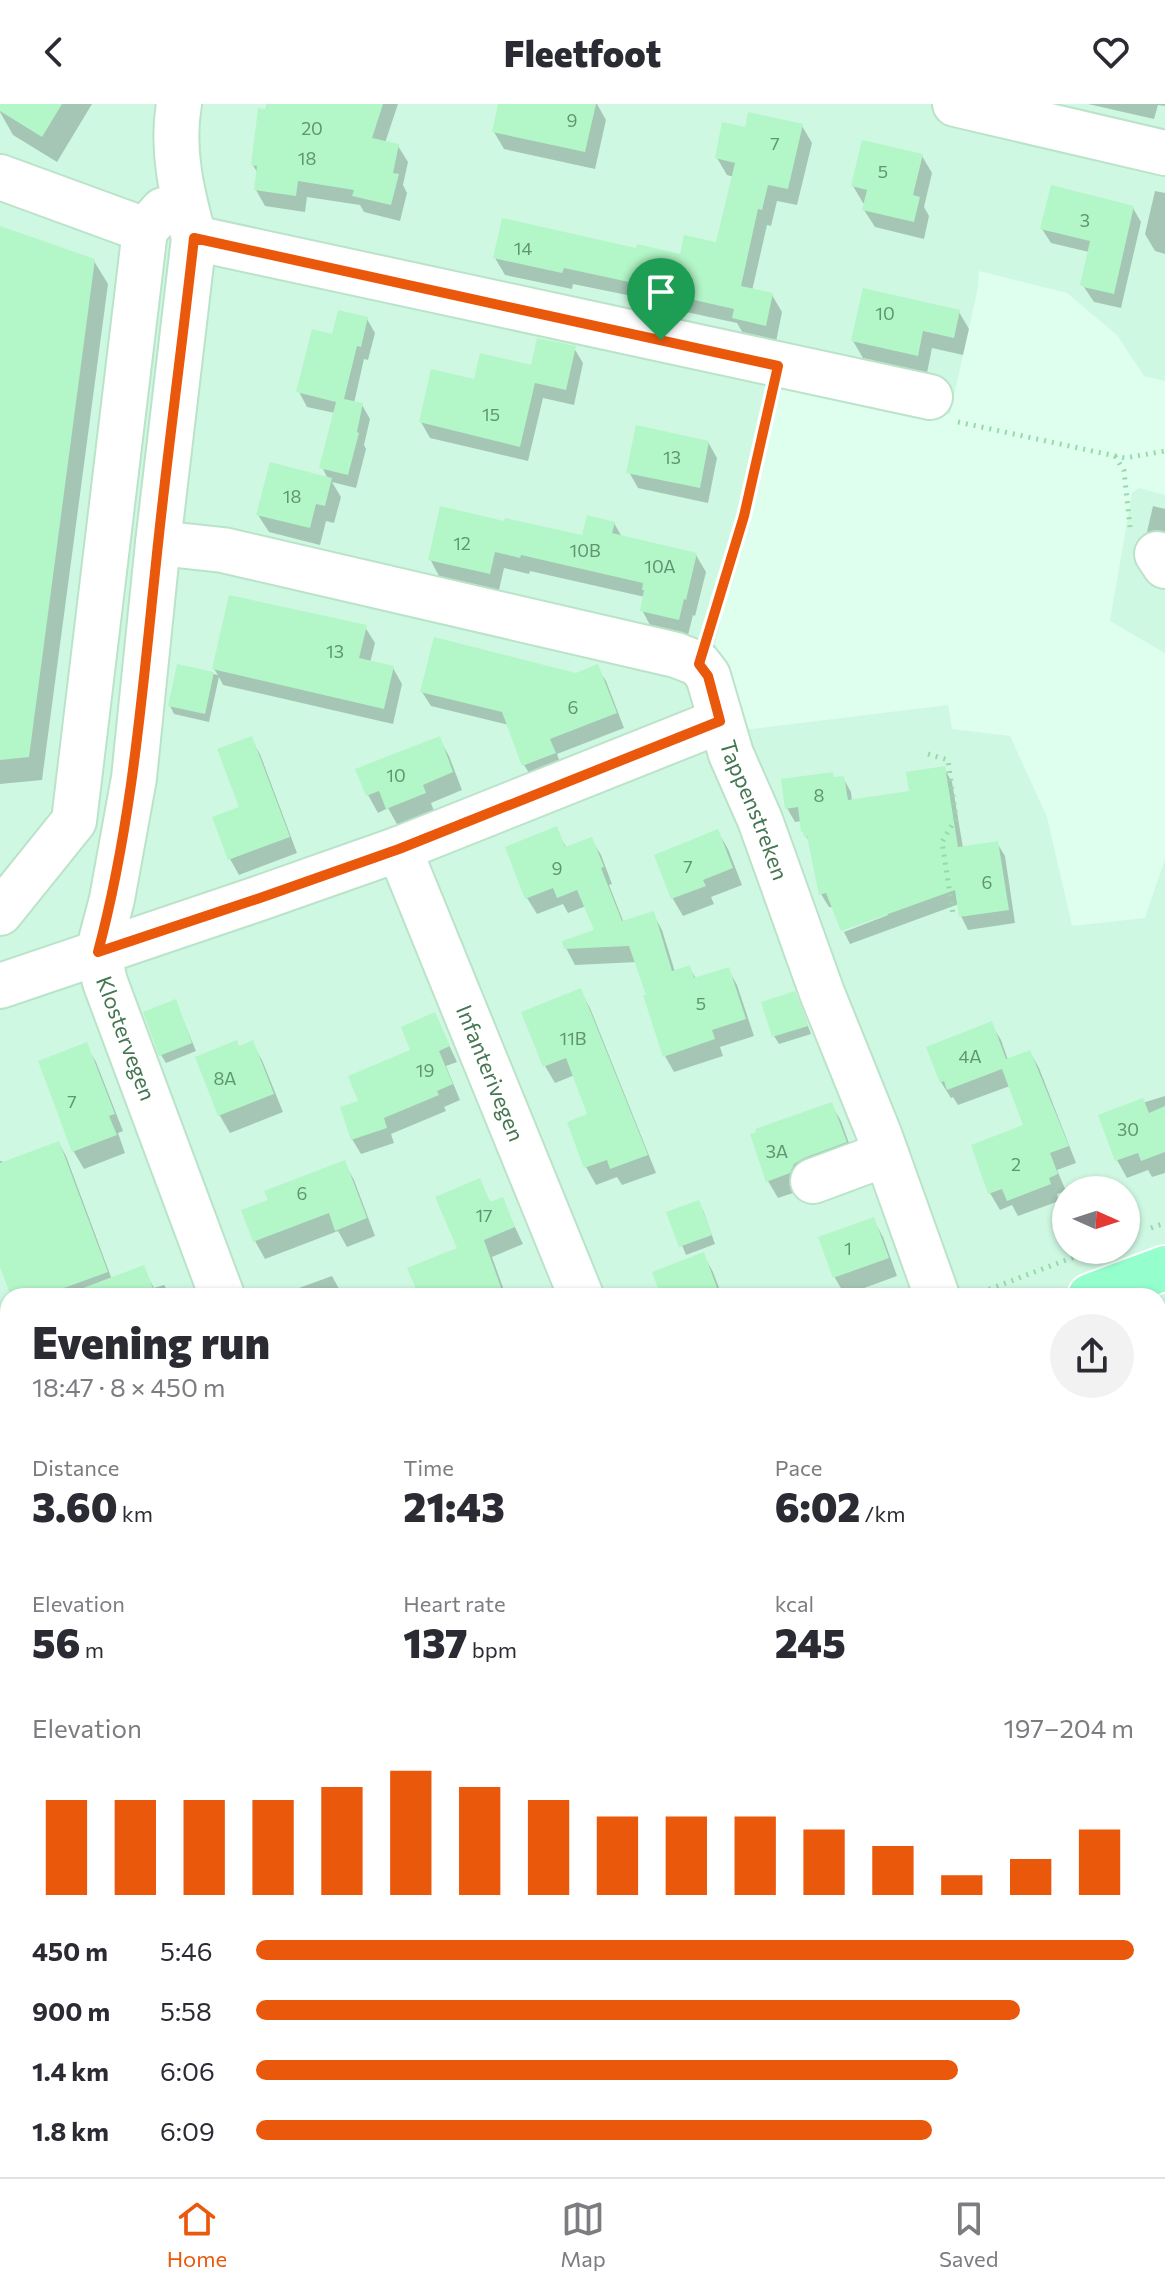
<!DOCTYPE html>
<html lang="en">
<head>
<meta charset="utf-8">
<style>
	body { margin:0; font-family:Commissioner,sans-serif; background:#f2f2f3; color:#2b2b33; height:100vh; display:flex; flex-direction:column; font-size:30px; white-space:nowrap }
	* { box-sizing:border-box; margin:0 }
	p { font-size:26px; color:#7c7c81 }
	.icon { flex:none; width:44px; height:44px; fill:none; stroke:currentColor; stroke-width:2; stroke-linecap:round; stroke-linejoin:round }
	.map { position:relative; flex:1; overflow:hidden }
	.sheet { position:absolute; left:0px; top:1184px; width:1166px; height:890px; display:flex; flex-direction:column; background:#fff; border-radius:24px 24px 0 0; box-shadow:0 2px 6px #0004 }
	.sheet>* { flex:none }
	.needle { width:52px; rotate:93deg }
	.tools { position:absolute; left:1052px; top:1072px; display:grid; gap:16px }
	.tools a { display:grid; place-items:center; width:88px; height:88px; border-radius:50%; background:#fff; box-shadow:0 2px 6px #0004; font-size:40px }
	.pin { position:absolute; display:grid; place-items:center; width:68px; height:68px; color:#fff; margin:-82px -34px; border-radius:50% 50% 50% 0; rotate:-45deg; box-shadow:0 0 8px #0007 }
	.pin .icon { rotate:45deg }
	.round { display:grid; place-items:center; flex:none; width:84px; height:84px; border-radius:42px; background:#f2f2f3 }
	.summary { display:flex; align-items:center; justify-content:space-between; height:136px; padding:0 32px }
	h1 { font-size:44px; font-weight:800; line-height:60px }
	.stats { display:grid; grid-template-columns:repeat(3,1fr); gap:12px; height:136px; padding:8px 32px }
	.stats div { display:grid; align-content:center }
	.stats b { font-size:40px; font-weight:800 }
	.stats small { font-size:22px; font-weight:400 }
	.stats p { font-size:22px }
	.chart { height:224px; padding:16px 32px }
	.chart p { display:flex; justify-content:space-between }
	.chart svg { width:100%; height:144px; margin-top:8px; stroke:#ea580c; stroke-width:6 }
	ul { padding:0 32px; list-style:none; font-size:26px }
	li { display:grid; grid-template-columns:128px 96px 1fr; align-items:center; height:60px }
	li i { height:20px; border-radius:10px; background:#ea580c }
	header { display:flex; justify-content:space-between; align-items:center; height:104px; padding:0 32px; background:#fff; font-size:36px; font-weight:800 }
	.menu { display:flex; justify-content:space-around; align-items:center; height:112px; border-top:2px solid #e1e1e2; background:#fff; font-size:22px; color:#7c7c81 }
	.menu a { display:grid; justify-items:center; gap:4px }
	.menu .current { color:#ea580c }
	.map>svg:first-child { display:block }
</style>
</head>
<body>
<header><svg class="icon" aria-label="back" viewBox="0 0 24 24"><path d="M15 5l-7 7 7 7"/></svg>Fleetfoot<svg class="icon" aria-label="heart" viewBox="0 0 24 24"><path d="M12 20l-8-8c-3-5 5-10 8-4 3-6 11-1 8 4z"/></svg></header>
<div class="map">
<svg width="1165" height="2073" viewBox="0 0 1165 2073">
	<rect width="100%" height="100%" fill="#defeee"/>
	<g fill="#cff8e2" fill-rule="evenodd">
		<path d="M0,0h1165v277l-21,-5 -27,-41 -50,-42 -88,-22 -1,16 -28,127 -165,-36 -6,2 -64,264 12,23 17,63 204,-25 4,24 58,7 37,81 25,109 73,-8 20,-59v1318h-1165zM1066,1086h60v60h-60zM8,1192h1150v874h-1150z"/>
		<path d="M1139,384l26,7v158l-55,-32 22,-128z"/>
	</g>
	<g fill="#0003">
		<path d="M1,0h91l-35,58 -44,-27 -13,-23z"/>
		<path d="M267,0h131l-13,39 13,3 10,16 -5,23 4,8 -7,28 -36,-9 -4,-7 -53,-8 -2,15 -40,-6 -9,-16 2,-16 -5,-9z"/>
		<path d="M500,0h97l9,16 -11,49 -91,-20 -10,-17z"/>
		<path d="M1088,0h77v2l-7,-1 -4,14z"/>
		<path d="M802,22l10,17 -15,62 -20,-4 -6,25 -4,-1 -15,66 20,4 10,17 -6,30 -32,-7 -7,-12 -97,-21 -3,-5 -64,-13 -1,5 -67,-14 -10,-17 143,-8 44,6 36,-11 16,-68 -7,-2 -10,-17 30,-29z"/>
		<path d="M922,52l10,17 -8,34 5,9 -5,23 -49,-12 -11,-17 2,-6 -3,-1 -10,-17z"/>
		<path d="M1155,87l10,2v61l-10,-3 -10,-17z"/>
		<path d="M1133,104l8,14 -20,86 -27,-6 -12,-18 7,-32 -38,-9 -9,-14z"/>
		<path d="M0,124l94,33 14,23 -66,496 -42,4z"/>
		<path d="M959,208l10,17 -6,26 -31,-7 -5,25 -64,-15 -10,-17z"/>
		<path d="M367,215l8,14 -7,27 -4,-1 -10,44 8,2 8,14 -6,26 2,4 -10,39 -24,-6 9,15 -7,26 -8,-2 -6,24 -51,-13 -11,-17 70,-36 -6,-12 13,-54 -28,-6 -8,-15 35,-56z"/>
		<path d="M574,244l9,15 -9,42 -31,-7 -15,63 -98,-23 -9,-16 54,-41 57,-14z"/>
		<path d="M708,338l9,16 -9,45 -70,-15 -9,-16z"/>
		<path d="M1153,402l12,3v48l-3,1 -15,-26z"/>
		<path d="M505,419l79,14 30,-14 8,14 74,18 10,17 -11,44 -2,-1 -5,20 -37,-8 -9,-17 3,-13 -115,-26 -1,3 -25,-6 -5,22 -60,-14 -9,-17z"/>
		<path d="M365,523l10,16 -5,20 23,5 9,16 -9,40 -170,-39 -4,-8 -10,45 -35,-8 -4,-8 8,-40 40,9 -4,-6z"/>
		<path d="M597,563l9,14 18,47 -67,26 5,14 -29,11 -9,-14 -15,-40 -78,-19 -9,-14 154,-17z"/>
		<path d="M439,634l10,18 13,34 -31,13 3,8 -36,15 -10,-18 -10,5 -10,-18 -11,-25z"/>
		<path d="M251,635l9,15 37,99 -58,22 -9,-16 12,-51z"/>
		<path d="M944,664l8,14 11,66 34,-5 8,13 10,67 -47,7 -7,-14 -2,-12 -109,40 -6,-12 44,-17 -2,-3 -57,-5 -8,-13 -10,-49 -8,-14 -1,-10 -7,1 -8,-14 48,-29 8,-1 8,14 1,10 60,-9z"/>
		<path d="M556,725l11,20 24,-10 10,16 11,29 -3,1 15,38 29,-9 9,16 13,42 14,-5 7,12 32,-10 9,16 17,51 -34,11 3,9 -49,16 -9,-16 -28,-94 -62,3 -9,-17 31,-16 -11,-26 -18,7 -5,-9 -26,10 -10,-16z"/>
		<path d="M718,728l10,17 14,36 -31,12 3,7 -31,12 -10,-17 -17,-43z"/>
		<path d="M580,886l10,18 66,165 -34,12 -5,-8 -21,8 -10,-18 -17,-44 21,-8 -15,-40 -20,8 -10,-17z"/>
		<path d="M799,898l12,32 -32,10 -5,-8z"/>
		<path d="M179,906l17,41 -30,12 -5,-8z"/>
		<path d="M435,911l22,47 -11,4 14,34 -16,7 2,4 -55,23 3,9 -33,11 -9,-15 9,-37 52,-51z"/>
		<path d="M991,920l10,16 7,20 22,-8 9,16 37,95 -19,7 9,21 -9,3 2,7 -41,15 -6,-11 -12,5 -10,-17 -17,-47 52,-20 -15,-40 -52,19 -5,-8 -2,1 -10,-16z"/>
		<path d="M252,939l10,17 21,52 -53,21 -10,-17 -23,-58z"/>
		<path d="M86,941l10,17 27,69 -5,2 7,20 -41,16 -10,-17 -34,-89z"/>
		<path d="M1165,992v77l-13,4 -4,-7 -21,8 -10,-18 -17,-44z"/>
		<path d="M831,1000l10,17 14,39 -56,31 -21,7 -10,-17z"/>
		<path d="M59,1039l7,13 48,129 -32,11h-55l-27,-34v-101h2l2,3z"/>
		<path d="M344,1058l10,18 21,56 -28,11 -9,-16 -73,28 -10,-18 -12,-30 27,-10z"/>
		<path d="M479,1077l12,23 11,-4 21,44 -31,13 14,39h-85l38,-47z"/>
		<path d="M703,1106l12,34 -29,11 -17,-42z"/>
		<path d="M873,1115l10,18 14,39 -52,19 -10,-17 -14,-40z"/>
		<path d="M703,1150l10,18 9,24h-78l17,-6z"/>
		<path d="M143,1164l11,20 10,-3 7,11h-47z"/>
		<path d="M332,1172l11,20h-54l-1,-4z"/>
		<path d="M8,1258v58l-8,-21v-34z"/>
		<path d="M1158,1430l7,5v81l-7,11z"/>
		<path d="M1165,1603v201l-7,-5v-185z"/>
		<path d="M8,1928v79l-8,13v-79z"/>
		<path d="M1165,2011v35l-7,-10v-20z"/>
		<path d="M103,2066h64l-2,3 6,4h-57z"/>
		<path d="M245,2066h56l-5,7h-53l-1,-2z"/>
		<path d="M449,2066h43l-4,7h-43z"/>
		<path d="M694,2066h31l-5,7h-17z"/>
		<path d="M863,2066h24l-5,7h-8z"/>
		<path d="M1027,2066h9l12,7h-25z"/>
	</g>
	<g fill="#b3f6c7">
		<path d="M0,0h62l-20,33 -42,-26z"/>
		<path d="M267,0h116l-11,34 27,6 -6,29 6,1 -8,31 -39,-9 2,-6 -56,-9 -2,15 -42,-6 3,-24 -6,-1 7,-57 8,1z"/>
		<path d="M498,0h98l-11,48 -93,-20z"/>
		<path d="M748,8l55,12 -15,65 -20,-4 -6,25 -4,-1 -17,77 32,7 -7,33 -34,-8 2,-9 -106,-24 1,-3 -65,-14 -2,5 -69,-15 9,-40 134,30 1,-4 43,10 4,-19 32,7 19,-79 -20,-5 7,-36 23,5z"/>
		<path d="M862,36l61,14 -10,41 7,2 -6,25 -52,-12 5,-20 -16,-4z"/>
		<path d="M1051,81l83,21 -20,88 -31,-7 1,-1 -4,-1 10,-44 -50,-12z"/>
		<path d="M0,122l95,33 -66,498 -29,3z"/>
		<path d="M863,184l97,22 -6,28 -31,-7 -5,25 -67,-15z"/>
		<path d="M338,206l30,7 -7,30 -4,-1 -13,53 19,4 -6,29 2,1 -11,42 -29,-7 17,-66 -40,-10 16,-63 20,5z"/>
		<path d="M537,234l39,8 -10,44 -31,-7 -15,64 -101,-25 12,-53 43,10 6,-26 51,12z"/>
		<path d="M636,321l73,16 -9,47 -74,-15z"/>
		<path d="M270,358l62,16 -7,28 -9,-2 -6,24 -54,-13z"/>
		<path d="M440,402l64,15 1,-3 77,17 5,-20 28,7 -3,11 85,20 -11,47 -2,-1 -5,21 -39,-9 4,-21h-2l1,-7 -122,-28 -1,3 -25,-6 -5,22 -62,-14z"/>
		<path d="M229,491l138,30 -8,33 35,8 -10,43 -172,-40z"/>
		<path d="M434,533l142,36 22,-9 19,49 -67,26 6,14 -34,13 -20,-54 -82,-20z"/>
		<path d="M177,560l37,8 -9,42 -37,-8z"/>
		<path d="M252,632l38,101 -62,23 -16,-43 27,-10 -22,-58z"/>
		<path d="M440,632l13,36 -30,13 3,8 -40,16 -7,-18 -13,5 -11,-27z"/>
		<path d="M945,662l13,81 40,-6 11,69 -50,7 -4,-27 -114,41 -15,-38 -7,2 -12,-59 -3,1 -1,-5h-2l-3,-25 -13,2 -4,-30 52,-7 1,5 10,-1 4,24 61,-9 -3,-19z"/>
		<path d="M557,722l8,21 27,-10 12,30 -3,1 21,53 32,-10 18,60 18,-6 4,13 35,-11 17,52 -34,11 3,9 -52,18 -20,-62h3l-17,-49 -65,3 -2,-8 32,-11 -17,-40 -20,8 -4,-10 -28,11 -20,-52z"/>
		<path d="M718,725l15,39 -30,12 3,6 -35,13 -17,-44z"/>
		<path d="M581,884l67,167 -38,14 -3,-9 -23,8 -17,-46 20,-8 -21,-56 -23,9 -22,-55z"/>
		<path d="M795,887l13,35 -36,11 -11,-35z"/>
		<path d="M176,895l16,44 -33,13 -16,-44z"/>
		<path d="M435,908l15,34 -11,5 14,33 -16,7 2,4 -55,23 3,10 -36,12 -11,-33 18,-6 -10,-25 62,-26 -9,-23z"/>
		<path d="M992,917l14,38 24,-9 39,96 -19,7 8,21 -9,4 2,6 -44,17 -5,-12 -14,5 -17,-49 52,-20 -21,-56 -55,21 -3,-9 -4,2 -14,-36z"/>
		<path d="M237,936l2,6 14,-6 21,54 -56,22 -23,-59z"/>
		<path d="M87,938l28,72 -6,2 8,19 -45,17 -34,-91z"/>
		<path d="M1143,994l6,15 16,-7v46l-24,9 -3,-8 -23,8 -17,-46z"/>
		<path d="M832,998l15,40 -43,16 -10,6 -4,9 -24,9 -16,-48 6,-2 -1,-3z"/>
		<path d="M59,1037l49,131 -66,24h-31l-11,-29v-104z"/>
		<path d="M345,1056l22,58 -32,13 -6,-18 -76,29 -12,-32 27,-10 -4,-9z"/>
		<path d="M480,1074l10,24 13,-5 12,30 -31,13 20,56h-85l-12,-28 50,-20 -22,-51z"/>
		<path d="M699,1096l13,35 -33,12 -13,-35z"/>
		<path d="M874,1113l15,41 -56,20 -15,-41z"/>
		<path d="M704,1148l16,44h-59l-9,-24z"/>
		<path d="M144,1161l12,31h-86v-3z"/>
	</g>
	<g fill="none" stroke-linecap="round" stroke-linejoin="round">
		<g stroke="#bae3c9" stroke-width="48">
			<g id="minor">
				<path id="s1" d="M179,0c-8,46 3,90 15,134l-36,305 -24,235 -22,121 -14,53 7,30 117,314"/>
				<path d="M955,0l210,49"/>
				<path d="M0,73l145,53 18,-20"/>
				<path d="M194,134l736,159"/>
				<path id="s2" d="M158,439l65,7 453,105 23,9 9,12 23,78 29,66 62,173 57,141 58,162"/>
				<path d="M1157,450l8,12"/>
				<path id="s3" d="M399,745l182,447"/>
				<path d="M0,809l74,-92 71,-591"/>
				<path d="M0,882l260,-88 139,-49 321,-128"/>
				<path d="M813,1077l73,-27"/>
				<path d="M0,1480c8,21 4,50 8,74"/>
				<path d="M1158,1867l7,-10"/>
				<path d="M641,2066l12,7"/>
				<path d="M1129,2066l4,7"/>
				<path d="M7,2073l4,-7"/>
				<path d="M973,2073l5,-7"/>
			</g>
		</g>
		<g stroke="#fff" stroke-width="48">
			<g id="major">
				<path d="M1090,1192l75,-28"/>
				<path d="M0,1600l8,-4"/>
				<path d="M0,1635l8,-3"/>
			</g>
		</g>
		<g stroke="#97daaa" stroke-width="5" stroke-dasharray="2 6" stroke-linecap="butt">
			<path d="M958,318l167,36 40,-7"/>
			<path d="M1115,352l9,15 6,56"/>
			<path d="M711,524l33,-112 26,-114"/>
			<path d="M928,650l20,6 8,58 -14,24 11,72"/>
			<path d="M1151,1124l14,-5"/>
			<path d="M974,1191l100,-38"/>
		</g>
		<use href="#minor" stroke="#fff" stroke-width="44"/>
		<use href="#major" stroke="#94ffcc" stroke-width="44"/>
	</g>
	<g fill="none" stroke-linecap="round" stroke-linejoin="round">
		<g stroke="#fff" stroke-width="16">
			<path id="route" d="M194,134l584,128 -34,150 -45,148 9,12 12,45 -321,128 -139,49 -162,54c34,-128 44,-258 58,-389 11,-108 26,-216 38,-325z"/>
		</g>
		<use href="#route" stroke="#ea580c" stroke-width="10"/>
	</g>
	<g text-anchor="middle" stroke-width="8" stroke-linejoin="round" paint-order="stroke">
		<g font-size="18" fill="#60966e">
			<text x="572" y="23">9</text>
			<text x="312" y="31">20</text>
			<text x="775" y="46">7</text>
			<text x="307" y="61">18</text>
			<text x="883" y="74">5</text>
			<text x="1085" y="123">3</text>
			<text x="523" y="151">14</text>
			<text x="885" y="216">10</text>
			<text x="491" y="317">15</text>
			<text x="672" y="360">13</text>
			<text x="292" y="399">18</text>
			<text x="462" y="446">12</text>
			<text x="585" y="453">10B</text>
			<text x="660" y="469">10A</text>
			<text x="335" y="554">13</text>
			<text x="573" y="610">6</text>
			<text x="396" y="678">10</text>
			<text x="819" y="698">8</text>
			<text x="688" y="769">7</text>
			<text x="557" y="771">9</text>
			<text x="987" y="785">6</text>
			<text x="701" y="906">5</text>
			<text x="573" y="941">11B</text>
			<text x="970" y="959">4A</text>
			<text x="425" y="973">19</text>
			<text x="225" y="981">8A</text>
			<text x="72" y="1004">7</text>
			<text x="1128" y="1032">30</text>
			<text x="777" y="1054">3A</text>
			<text x="1016" y="1067">2</text>
			<text x="302" y="1096">6</text>
			<text x="484" y="1118">17</text>
			<text x="848" y="1151">1</text>
		</g>
		<g font-size="22" fill="#447651" stroke="#e6fff3">
			<text dy="8" stroke="none"><textPath href="#s2" startOffset="712">Tappenstreken</textPath></text>
			<text dy="8" stroke="none"><textPath href="#s1" startOffset="948">Klostervegen</textPath></text>
			<text dy="8" stroke="none"><textPath href="#s3" startOffset="242">Infanterivegen</textPath></text>
		</g>
	</g>
</svg>
<div class="tools">
<a><svg class="needle" viewBox="-14 -14 28 28"><path d="M0-13l5 13h-10z" fill="#e53935"/><path d="M0 13l5-13h-10z" fill="#7c7c81"/></svg></a>
</div>
<div class="pin" style="left:661px;top:236px;background:#1e9e55"><svg class="icon" aria-label="arrive" viewBox="0 0 24 24"><path d="M6 21V4h12l-3 4 3 4H6"/></svg></div>
<section class="sheet">
<div class="summary"><div><h1>Evening run</h1><p>18:47 · 8 × 450 m</p></div><a class="round"><svg class="icon" aria-label="share" viewBox="0 0 24 24"><path d="M12 15V3M7 8l5-5 5 5M5 13v7h14v-7"/></svg></a></div>
<div class="stats">
<div><p>Distance</p><b>3.60<small> km</small></b></div>
<div><p>Time</p><b>21:43</b></div>
<div><p>Pace</p><b>6:02<small> /km</small></b></div>
</div>
<div class="stats">
<div><p>Elevation</p><b>56<small> m</small></b></div>
<div><p>Heart rate</p><b>137<small> bpm</small></b></div>
<div><p>kcal</p><b>245</b></div>
</div>
<div class="chart"><p><span>Elevation</span>197–204 m</p>
<svg viewBox="0 0 160 44" preserveAspectRatio="none"><path d="M5 44V15M15 44V15M25 44V15M35 44V15M45 44V11M55 44V6M65 44V11M75 44V15M85 44V20M95 44V20M105 44V20M115 44V24M125 44V29M135 44V38M145 44V33M155 44V24"/></svg>
</div>
<ul>
<li><b>450 m</b>5:46<i style="width:100%"></i></li>
<li><b>900 m</b>5:58<i style="width:87%"></i></li>
<li><b>1.4 km</b>6:06<i style="width:80%"></i></li>
<li><b>1.8 km</b>6:09<i style="width:77%"></i></li>
</ul>
</section>
</div>
<nav class="menu">
<a class="current"><svg class="icon" aria-label="home" viewBox="0 0 24 24"><path d="M3 11l9-7 9 7M6 9v11h12V9"/></svg>Home</a>
<a><svg class="icon" aria-label="map" viewBox="0 0 24 24"><path d="M3 6l6-2 6 2 6-2v14l-6 2-6-2-6 2zM9 4v14M15 6v14"/></svg>Map</a>
<a><svg class="icon" aria-label="saved" viewBox="0 0 24 24"><path d="M7 4h10v16l-5-4-5 4z"/></svg>Saved</a>
</nav>
</body>
</html>
